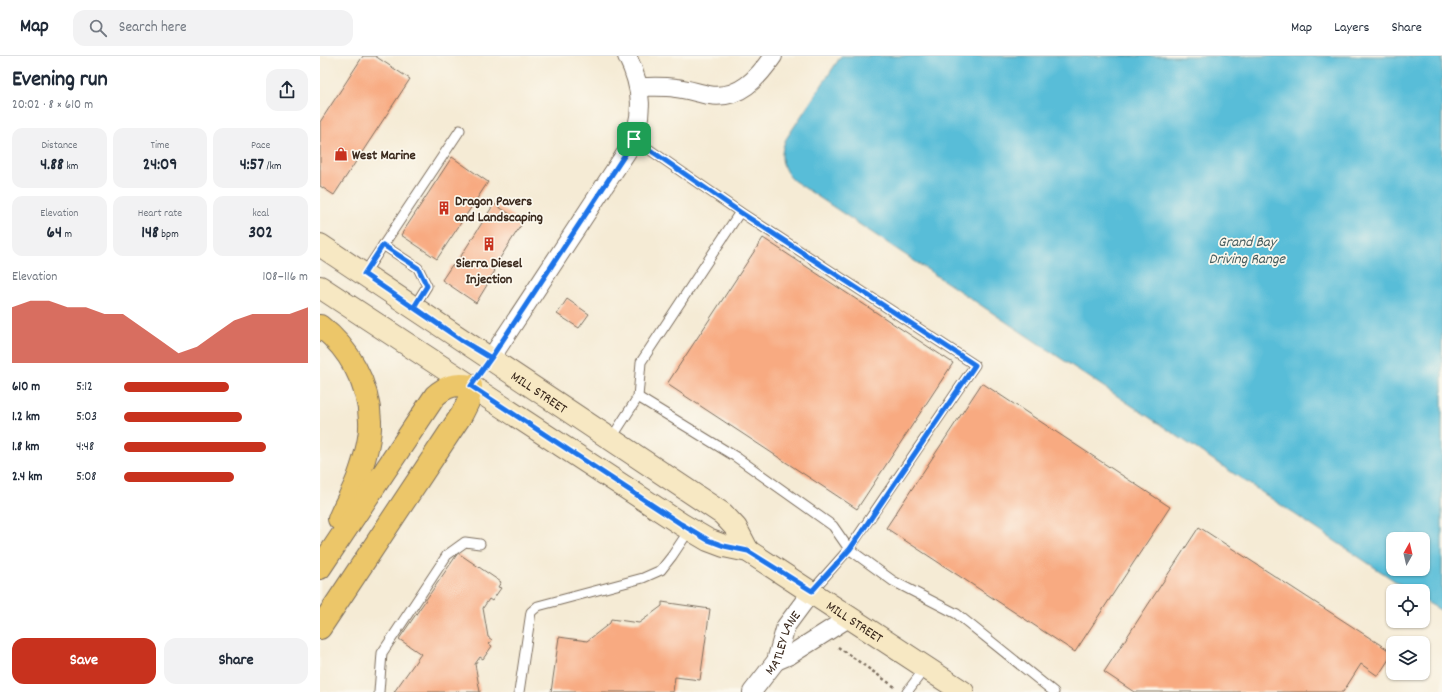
<!DOCTYPE html>
<html lang="en">
<head>
<meta charset="utf-8">
<style>
	body { margin:0; font-family:Dekko,sans-serif; background:#f2f2f3; color:#1f2937; height:100vh; display:flex; flex-direction:column; font-size:15px; white-space:nowrap }
	* { box-sizing:border-box; margin:0 }
	p { font-size:13px; color:#747a83 }
	.icon { flex:none; width:22px; height:22px; fill:none; stroke:currentColor; stroke-width:2; stroke-linecap:round; stroke-linejoin:round }
	.map { position:relative; flex:1; overflow:hidden }
	.sheet { display:flex; flex-direction:column; background:#fff; width:320px }
	.sheet>* { flex:none }
	.needle { width:26px; rotate:8deg }
	.fabs { position:absolute; left:1066px; top:476px; display:grid; gap:8px }
	.fabs a { display:grid; place-items:center; width:44px; height:44px; border-radius:8px; background:#fff; box-shadow:0 1px 3px #0004; font-size:20px }
	.pin { position:absolute; display:grid; place-items:center; width:34px; height:34px; color:#fff; margin:-17px; border-radius:8px; box-shadow:0 2px 6px #0006 }
	.round { display:grid; place-items:center; flex:none; width:42px; height:42px; border-radius:12px; background:#f2f2f3 }
	.summary { display:flex; align-items:center; justify-content:space-between; height:68px; padding:0 12px }
	h1 { font-size:22px; font-weight:800; line-height:30px }
	.stats { display:grid; grid-template-columns:repeat(3,1fr); gap:6px; height:68px; padding:4px 12px }
	.stats div { display:grid; align-content:center; border-radius:10px; background:#f2f2f3; text-align:center }
	.stats b { font-size:17px; font-weight:800 }
	.stats small { font-size:11px; font-weight:400 }
	.stats p { font-size:11px }
	.chart { height:112px; padding:8px 12px }
	.chart p { display:flex; justify-content:space-between }
	.chart svg { width:100%; height:72px; margin-top:4px; fill:#c8321e; opacity:.7 }
	.primary-button { display:flex; gap:8px; margin-top:auto; padding:8px 12px }
	.primary-button a { flex:1; height:46px; border-radius:12px; background:#c8321e; color:#fff; font-size:16px; font-weight:800; line-height:46px; text-align:center }
	.primary-button a+a { background:#f2f2f3; color:#1f2937 }
	ul { padding:0 12px; list-style:none; font-size:13px }
	li { display:grid; grid-template-columns:64px 48px 1fr; align-items:center; height:30px }
	li i { height:10px; border-radius:5px; background:#c8321e }
	header { display:flex; align-items:center; gap:24px; box-sizing:border-box; height:56px; padding:0 20px; background:#fff; border-bottom:1px solid #e0e1e3 }
	header strong { font-size:19px }
	nav { display:flex; gap:22px; margin-inline-start:auto; font-size:14px }
	.search { width:280px; height:36px; background:#f2f2f3; display:flex; align-items:center; gap:10px; box-sizing:border-box; padding:0 14px; border-radius:12px; color:#747a83; font-size:15px }
	main { display:flex; flex:1; min-height:0 }
	.map>svg:first-child { display:block }
</style>
</head>
<body>
<header>
<strong>Map</strong>
<div class="search"><svg class="icon" aria-label="search" viewBox="0 0 24 24"><circle cx="10" cy="10" r="6"/><path d="M15 15l6 6"/></svg>Search here</div>
<nav><a>Map</a><a>Layers</a><a>Share</a></nav>
</header>
<main>
<section class="sheet">
<div class="summary"><div><h1>Evening run</h1><p>20:02 · 8 × 610 m</p></div><a class="round"><svg class="icon" aria-label="share" viewBox="0 0 24 24"><path d="M12 15V3M7 8l5-5 5 5M5 13v7h14v-7"/></svg></a></div>
<div class="stats">
<div><p>Distance</p><b>4.88<small> km</small></b></div>
<div><p>Time</p><b>24:09</b></div>
<div><p>Pace</p><b>4:57<small> /km</small></b></div>
</div>
<div class="stats">
<div><p>Elevation</p><b>64<small> m</small></b></div>
<div><p>Heart rate</p><b>148<small> bpm</small></b></div>
<div><p>kcal</p><b>302</b></div>
</div>
<div class="chart"><p><span>Elevation</span>108–116 m</p>
<svg viewBox="0 0 160 44" preserveAspectRatio="none"><path d="M0 44V10L10 6L20 6L30 10L40 10L50 14L60 14L70 22L80 30L90 38L100 34L110 26L120 18L130 14L140 14L150 14L160 10V44z"/></svg>
</div>
<ul>
<li><b>610 m</b>5:12<i style="width:57%"></i></li>
<li><b>1.2 km</b>5:03<i style="width:64%"></i></li>
<li><b>1.8 km</b>4:48<i style="width:77%"></i></li>
<li><b>2.4 km</b>5:08<i style="width:60%"></i></li>
</ul>
<div class="primary-button"><a>Save</a><a>Share</a></div>
</section>
<div class="map">
<svg width="1122" height="636" viewBox="0 0 1122 636">
	<rect width="100%" height="100%" fill="#fbf7ec"/>
	<filter id="ink" filterUnits="userSpaceOnUse"><feTurbulence type="fractalNoise" baseFrequency=".025" numOctaves="2"/><feDisplacementMap in="SourceGraphic" scale="8" xChannelSelector="R" yChannelSelector="G"/><feConvolveMatrix kernelMatrix="1 2 1 2 8 2 1 2 1" color-interpolation-filters="sRGB"/></filter>
	<filter id="wash" filterUnits="userSpaceOnUse"><feTurbulence type="fractalNoise" baseFrequency=".012" numOctaves="4" result="noise"/><feDisplacementMap in="SourceGraphic" scale="16" xChannelSelector="R" yChannelSelector="G"/><feGaussianBlur stdDeviation="0.9" result="paint"/><feColorMatrix in="noise" values="0 0 0 0 0 0 0 0 0 0 0 0 0 0 0 0 0 1.4 0 .05"/><feComposite in="paint" operator="in"/></filter>
	<g filter="url(#wash)">
		<rect width="100%" height="100%" fill="#f5ebd5"/>
		<path fill="#59bdd8" stroke="#4a747b" fill-rule="evenodd" d="M521,0h601v555l-19,-11v-9h-13l-617,-411c-12,-12 -14,-25 -7,-41zM1073,483h30v30h-30z"/>
		<g id="blocks">
			<g fill="#f8aa81">
				<path d="M43,0h12l35,23 -76,116 -14,-9v-64z"/>
				<path d="M132,101l36,25 -51,77 -36,-24z"/>
				<path d="M174,148l29,18 -30,47 2,2 -9,13 1,1 -11,18 -34,-23 10,-15 2,2z"/>
				<path d="M443,182l190,125 -96,146 -190,-125z"/>
				<path d="M247,243l22,15 -10,14 -22,-14z"/>
				<path d="M662,327l188,124 -95,145 -189,-124z"/>
				<path d="M879,471l194,126 -15,23 -17,-12 -18,28h-209l-30,-20z"/>
				<path d="M138,497l43,29 -3,5 3,1 -9,13 -3,-2 -6,9 5,29 4,3 -3,4 3,2 -9,13 -3,-2 -5,7 5,28h-86l27,-38 -22,-15z"/>
				<path d="M342,546l48,7 -10,71 -25,-3 -2,15h-122l8,-55 28,4 23,-18 1,-4 28,4 23,-17z"/>
			</g>
		</g>
	</g>
	<g filter="url(#ink)">
		<use href="#blocks" fill-opacity="0" stroke="#7c6e5e" stroke-width="1"/>
		<g fill="none" stroke-linecap="round" stroke-linejoin="round">
			<g stroke="#7c6e5e" stroke-width="11">
				<g id="lane">
					<path d="M314,83l106,73 235,153 -126,184 -16,-23 -97,-69 -98,-60"/>
					<path d="M63,189l35,23 9,18 -13,21"/>
					<path d="M44,218l96,-144"/>
					<path d="M291,383l27,-42 3,-35 99,-150"/>
					<path d="M492,535l37,-42 44,32 64,33 97,78"/>
					<path d="M59,636l3,-39 65,-98 18,-13 15,2"/>
					<path d="M199,636l12,-80 7,-6 105,-28 18,-8 11,-14 18,-27"/>
					<path d="M587,636l19,-25"/>
				</g>
			</g>
			<g stroke="#7c6e5e" stroke-width="20">
				<g id="street">
					<path d="M319,31c12,0 24,-1 37,1 11,1 22,5 33,7 30,5 49,-17 64,-39"/>
					<path d="M171,302l137,-208c17,-33 15,-62 -1,-94"/>
					<path d="M456,605l14,-6 60,-38"/>
					<path id="s1" d="M432,636l24,-31 10,-35 26,-35"/>
				</g>
			</g>
			<g stroke="#7c6e5e" stroke-width="24">
				<g id="secondary">
					<path id="s2" d="M0,189l403,269 13,14 12,23"/>
					<path id="s3" d="M0,231l361,237 27,16 16,6 24,5 215,141"/>
				</g>
			</g>
			<g stroke="#7c6e5e" stroke-width="24">
				<g id="highway">
					<path d="M0,270c29,22 49,58 50,95 1,17 -5,37 -11,54 -5,15 -14,29 -20,44"/>
					<path d="M0,512l115,-172c11,-10 21,-13 36,-10l-3,16 -6,12 -142,214"/>
				</g>
			</g>
			<path stroke="#7c6e5e" stroke-width="2.5" stroke-dasharray="3 3" stroke-linecap="butt" d="M518,591l57,40"/>
			<use href="#lane" stroke="#fff" stroke-width="9"/>
			<use href="#street" stroke="#fff" stroke-width="18"/>
			<use href="#secondary" stroke="#f7e8c3" stroke-width="22"/>
			<use href="#highway" stroke="#ecc669" stroke-width="22"/>
		</g>
	</g>
	<g fill="none" stroke-linecap="round" stroke-linejoin="round" filter="url(#ink)">
		<g stroke="#fff" stroke-width="8">
			<path id="route" d="M314,83l-6,11 -137,208 -30,-18 -47,-33 13,-21 -9,-18 -35,-23 -19,29 97,66 30,18 -20,28 210,138 27,16 16,6 24,5 64,40 38,-42 125,-184 -235,-153 -106,-73"/>
		</g>
		<use href="#route" stroke="#1a73e8" stroke-width="5"/>
	</g>
	<defs>
		<g id="shop-bare" transform="scale(1.08)"><path d="M-5-2.5h2.3a2.7 3.5 0 0 1 5.4 0H5L5.5 6h-11ZM-1.5-2.5h3a1.5 2.3 0 0 0-3 0Z" fill="#c8321e" stroke="#fbf7ec" stroke-width="2.5" paint-order="stroke"/></g>
		<g id="building-bare" transform="scale(1.08)"><path d="M-4-6H4V6H1V3H-1V6H-4ZM-2.5-4.3h1.7v1.8h-1.7ZM.8-4.3h1.7v1.8H.8ZM-2.5-1h1.7V.8h-1.7ZM.8-1h1.7V.8H.8Z" fill="#c8321e" stroke="#fbf7ec" stroke-width="2.5" paint-order="stroke"/></g>
	</defs>
	<g fill-rule="evenodd">
		<use href="#shop-bare" x="21" y="98"/>
		<use href="#building-bare" x="124" y="152"/>
		<use href="#building-bare" x="169" y="188"/>
	</g>
	<g text-anchor="middle" stroke-width="3.5" stroke-linejoin="round" paint-order="stroke">
		<g font-size="14" font-weight="bold" fill="#3b2a1e" stroke="#fbf7ec" text-anchor="start">
			<text x="32" y="103">West Marine</text>
			<text x="135" y="149">Dragon Pavers<tspan x="135" dy="16">and Landscaping</tspan></text>
			<text x="169" y="211" text-anchor="middle">Sierra Diesel<tspan x="169" dy="16">Injection</tspan></text>
		</g>
		<g font-size="14" fill="#3b2a1e" stroke="#fbf7ec">
			<text dy="5" stroke="none"><textPath href="#s2" startOffset="264">MILL STREET</textPath></text>
			<text dy="5" stroke="none"><textPath href="#s3" startOffset="633">MILL STREET</textPath></text>
			<text dy="5" stroke="none"><textPath href="#s1" startOffset="59">MATLEY LANE</textPath></text>
		</g>
		<g font-size="15" font-style="italic" fill="#465d5f" stroke="#fbf7ec">
			<text x="927" y="190">Grand Bay<tspan x="927" dy="17">Driving Range</tspan></text>
		</g>
	</g>
</svg>
<div class="fabs">
<a><svg class="needle" viewBox="-14 -14 28 28"><path d="M0-13l5 13h-10z" fill="#e53935"/><path d="M0 13l5-13h-10z" fill="#747a83"/></svg></a>
<a><svg class="icon" aria-label="locate" viewBox="0 0 24 24"><circle cx="12" cy="12" r="6"/><path d="M12 2v4M12 18v4M2 12h4M18 12h4"/></svg></a>
<a><svg class="icon" aria-label="layers" viewBox="0 0 24 24"><path d="M12 4l9 5-9 5-9-5zM3 14l9 5 9-5"/></svg></a>
</div>
<div class="pin" style="left:314px;top:83px;background:#1e9e55"><svg class="icon" aria-label="arrive" viewBox="0 0 24 24"><path d="M6 21V4h12l-3 4 3 4H6"/></svg></div>
</div>
</main>
</body>
</html>
